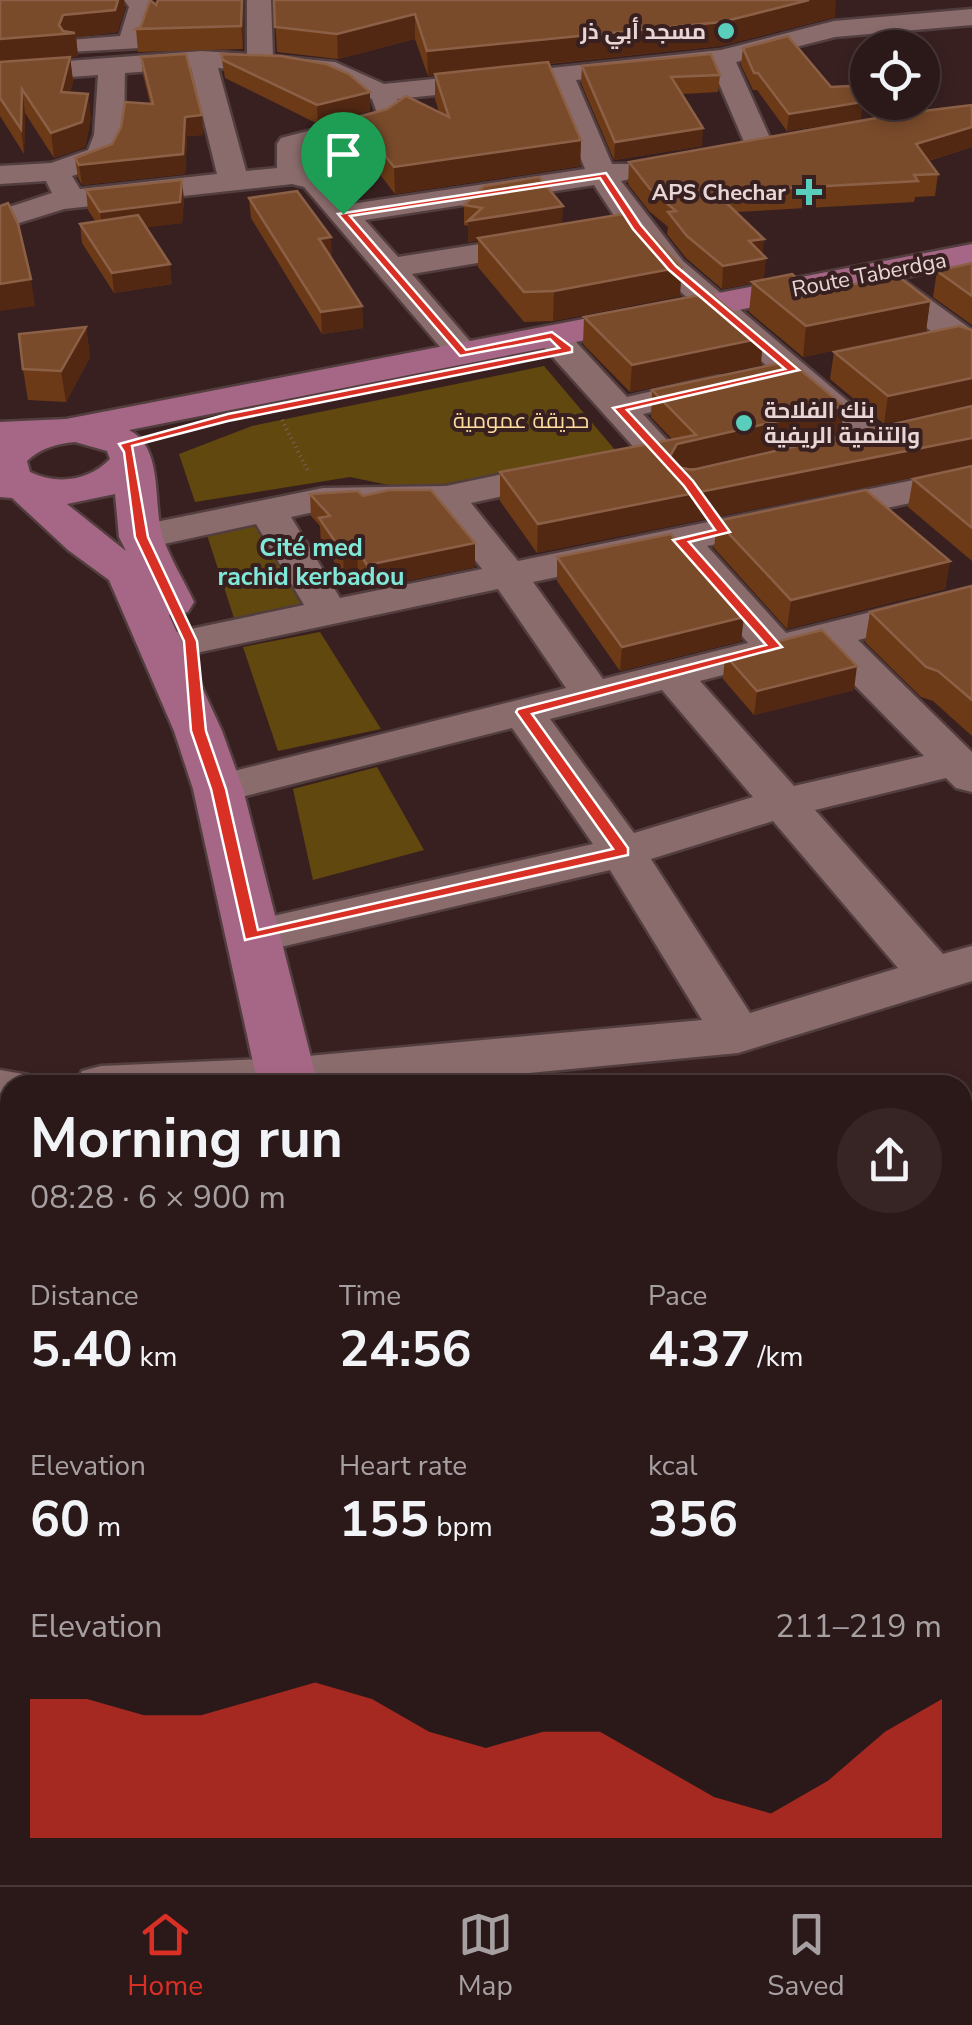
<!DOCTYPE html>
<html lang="en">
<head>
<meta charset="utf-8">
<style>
	body { margin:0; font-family:"Nunito Sans",Cairo,sans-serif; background:#372525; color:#f1f3f6; height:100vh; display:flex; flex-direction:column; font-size:38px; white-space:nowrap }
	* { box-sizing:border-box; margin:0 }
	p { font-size:32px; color:#a6a0a2 }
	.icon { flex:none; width:55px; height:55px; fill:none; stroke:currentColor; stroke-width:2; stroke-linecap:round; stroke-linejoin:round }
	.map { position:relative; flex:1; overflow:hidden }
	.drawer { position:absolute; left:0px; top:1075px; width:972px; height:810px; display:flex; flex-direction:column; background:#2b1818; border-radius:30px 30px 0 0; box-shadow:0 5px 15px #0003,0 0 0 2px #473737 }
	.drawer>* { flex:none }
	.buttons { position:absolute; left:850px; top:30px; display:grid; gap:20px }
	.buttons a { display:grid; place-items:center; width:90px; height:90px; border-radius:50%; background:#2b1818; box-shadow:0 5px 15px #0003,0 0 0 2px #473737; font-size:50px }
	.pin { position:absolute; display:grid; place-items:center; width:85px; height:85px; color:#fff; margin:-102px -42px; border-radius:50% 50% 50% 0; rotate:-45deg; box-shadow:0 0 10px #0007 }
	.pin .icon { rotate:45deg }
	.round { display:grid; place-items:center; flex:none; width:105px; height:105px; border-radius:52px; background:#372525 }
	.head { display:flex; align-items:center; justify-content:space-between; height:170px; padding:0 30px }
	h1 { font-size:55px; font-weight:700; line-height:75px }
	.stats { display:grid; grid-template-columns:repeat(3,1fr); gap:15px; height:170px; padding:10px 30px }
	.stats div { display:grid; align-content:center }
	.stats b { font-size:50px; font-weight:700 }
	.stats small { font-size:28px; font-weight:400 }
	.stats p { font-size:28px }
	.chart { height:280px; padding:20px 30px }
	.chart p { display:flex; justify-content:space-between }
	.chart svg { width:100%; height:180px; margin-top:10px; fill:#d93025; opacity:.7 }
	.menu { display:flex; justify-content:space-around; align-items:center; height:140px; border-top:2px solid #473737; background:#2b1818; font-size:28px; color:#a6a0a2 }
	.menu a { display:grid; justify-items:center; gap:5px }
	.menu .selected { color:#d93025 }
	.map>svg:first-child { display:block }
</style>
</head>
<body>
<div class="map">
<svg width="972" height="1885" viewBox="0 0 972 1885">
	<rect width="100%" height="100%" fill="#392020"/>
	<g fill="#61480e">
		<path d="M544,366l72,85 -203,39 -63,-13 -155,25 -16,-48 73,-28z"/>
		<path d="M255,524l48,81 -68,16 -29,-89z"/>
		<path d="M320,632l61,97 -103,22 -35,-104z"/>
		<path d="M377,767l47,83 -111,30 -20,-91z"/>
		<path d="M0,1142h10v338l-10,2z"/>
	</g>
	<path fill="#1c002b" d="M10,1480v395h361l2,10h-373v-403z"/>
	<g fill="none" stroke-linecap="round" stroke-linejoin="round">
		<g stroke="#533e3f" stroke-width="5">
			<g id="minor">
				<path d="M124,0h25l4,7 -13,41 -71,4 -4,-6 4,-6 51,-4 9,-29z"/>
				<path d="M247,0h24l2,56 62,6 49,22 119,-12 13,8 -13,8 -106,11 10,17c-20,25 -72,27 -101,33v20l18,5 27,30 234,-35 -38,-95 4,-6 170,-18 113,-29 138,-12v16l-137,12 -99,25 39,87 -4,6h-20l-4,-6 -35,-82 -136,13 36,84h30l5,6 -5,6 -21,5 62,80 208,177 -5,8 -13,3 -13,-3 -199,-171 -35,-41 -32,-49 -229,35 33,37 145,-23 11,2 5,7 -5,7 -11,2 -131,22 69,80 -5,7 -12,3 -12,-3 -148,-174 -12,-3 -228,25 -64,20v-19l52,-17 -6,-12 -46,3v-18l51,-3 37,-13 6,-15 4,-60 -98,7v-16l202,-15 45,3zM191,68l26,106 -137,15 -8,-13c11,-4 29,-8 39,-15 16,-12 13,-69 14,-88zM218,68l103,8 51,23 5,14 -96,25 -4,6v24l-31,3z"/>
				<path d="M894,278l11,3 67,49v26l-12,-3 -77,-58 -5,-7 5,-7z"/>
				<path d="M552,326l12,3 63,68 90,-21 12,4 6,7 -6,7 -86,20 67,73 6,8 -6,8 -13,3 -13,-3 -144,-160 -5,-7 5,-7z"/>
				<path d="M565,461l13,3 6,8 -6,8 -107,23 47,58 454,-93v22l-265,56 79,87 186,-46v24l-114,29 114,112v40l-16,-4 -10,-10 -131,32 128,144 29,-8v35l-234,72 -333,32h-331l8,-14 19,-5 185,-8 416,-38 -92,-150 -359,84 -18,-5 -7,-12 7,-12 360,-81 -81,-116 -294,75 -16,-4 -7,-10 7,-10 364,-91 -68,-99 -307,65 -15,-4 -6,-9 6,-9 128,-27 -48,-81 -115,25 -14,-4 -6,-8 6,-8 14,-4 182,-37 123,-2zM435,509l47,60 -142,29 -49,-81 32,-7zM671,553l77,90 -145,36 -70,-97zM820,650l104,106 -130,30 -94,-105zM662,690l91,107 -119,36 -84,-114zM773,821l125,147 -148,45 -99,-154z"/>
				<path d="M0,1070l29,5 6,10h-25v23h-10z"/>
				<path d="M972,1330v50l-10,1v-50z"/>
			</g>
		</g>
		<g stroke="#533e3f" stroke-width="5">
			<g id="major">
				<path d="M972,244v20l-843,166c36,18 23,76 34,108 8,22 21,43 31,64l-6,10 -19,3 53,116 21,58 75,296h-60l-65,-296 -19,-58 -65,-151 -41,-30 -56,-52 -12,-1v-75l66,-3zM75,442l32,9 3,8c-21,22 -53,26 -80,13l-3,-11c14,-13 29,-17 48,-19zM115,494l4,43 7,14 -59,-47z"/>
				<path d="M451,1875h82l3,10h-82z"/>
			</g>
		</g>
		<path stroke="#796262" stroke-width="4" stroke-dasharray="1 4" stroke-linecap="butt" d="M282,420l26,51"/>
		<use href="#minor" fill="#8b6c6c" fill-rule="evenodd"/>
		<use href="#major" fill="#a56785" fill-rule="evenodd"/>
	</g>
	<g fill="#6c3a16">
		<path d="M0,0h124l1,8 -8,24 -41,5 2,19 -8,1 3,24 -3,12 21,25 -6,29 -31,11 -29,-45 -1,41 -24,-38z"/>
		<path d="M158,0h86l-1,49 -105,3 -2,-23 5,-3 15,-21z"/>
		<path d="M274,0l561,17 -115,29 -171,18 32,76 -1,26 -185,28 -27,-35 -10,1 -10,-14 -1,-26 92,-8 -4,-13v-24l-7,1 -13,-37 -77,20 -61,-7z"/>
		<path d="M743,48l88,39 30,33 -74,11 -30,-41h-4l-12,-25z"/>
		<path d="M221,54l149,38v19l-52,13 -93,-46z"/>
		<path d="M141,57l61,58 1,20 -16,1 -2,38 -103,11 -4,-7 -3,-20 37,-14 38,-41 -7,-28z"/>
		<path d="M582,66l138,9 -2,17 -36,2 20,52 -88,14 -33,-77z"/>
		<path d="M972,147l-44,14 10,13 -3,22 -20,1 -1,5 -178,10 28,27 -2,15 2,25 47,13 119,9 -4,30 -123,26 -54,-45 3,-29 -30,6 -36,-31 -19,-24 1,-7 -19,-16 -21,-27 1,-22z"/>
		<path d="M86,190l98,10 -2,23 -36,4 26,57 -58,9 -32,-50 -2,-19 16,-2 -8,-12z"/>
		<path d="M249,198l82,39v21l31,48 1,22 -41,6 -71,-116z"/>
		<path d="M464,205l98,19 118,72 -127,25 -29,1 -46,-55v-27l-10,2v-16l-4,-1z"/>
		<path d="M972,263v62l-39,-28 4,-26z"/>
		<path d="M584,317l177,48 -131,27 -47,-48z"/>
		<path d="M86,327l4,30 -24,45 -38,-2 -5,-31z"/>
		<path d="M972,330l-88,94 -54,-45 4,-27z"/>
		<path d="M652,390l189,44 -153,35 -151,84 -37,-52v-29l172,-33 -21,-22z"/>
		<path d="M972,466v95l-64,-54 5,-28z"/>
		<path d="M310,494l53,2 112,71 -106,21 -11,-15 -14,3 -23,-34 -1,-16 -9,-10z"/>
		<path d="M717,521l233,40 -5,28 -158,40 -73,-81z"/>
		<path d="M557,557l184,84 -121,30 -63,-90z"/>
		<path d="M972,586v150l-39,-35 -12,-4 -56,-55 5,-30z"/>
		<path d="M725,655l129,35 -100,25 -31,-36z"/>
	</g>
	<g fill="#522812">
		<path d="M118,0h6l1,8 -8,24 -41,5 2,19 -8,1 3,24 -9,36 -64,-55v-23l59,-14 4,-10z"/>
		<path d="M242,0h2l-1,49 -2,-23z"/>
		<path d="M809,0h27l-1,17 -115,29 -292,30 -1,-25z"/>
		<path d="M415,14v25l-77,20 -1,-25z"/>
		<path d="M22,89l3,24 -1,41 -3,-25z"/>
		<path d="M370,92v19l-52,13 -1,-19z"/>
		<path d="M88,94l3,24 -6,29 -31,11 -3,-25z"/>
		<path d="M863,102l-2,18 -74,11 2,-17z"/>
		<path d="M202,115l1,20 -16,1 -2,38 -103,11 -3,-20 106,-48z"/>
		<path d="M972,127v20l-59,18 3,-21z"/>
		<path d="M703,128l-1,18 -88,14 1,-18z"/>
		<path d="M367,133l1,26 -10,1 -1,-26z"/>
		<path d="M581,140l-1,26 -185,28 -1,-27z"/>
		<path d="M182,180l2,20 -2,23 -79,10 -3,-21z"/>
		<path d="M563,206l-1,20 -84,12v2l-10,2v-21z"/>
		<path d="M331,237l1,21 -12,2 -1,-21z"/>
		<path d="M764,239l-2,19h4l-2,22 -42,9 1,-23 26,-25z"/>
		<path d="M170,264l2,20 -58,9 -2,-20z"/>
		<path d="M682,267l-2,29 -127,25 1,-30z"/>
		<path d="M31,279l4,27 -35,5v-27z"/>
		<path d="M930,301l-4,30 -123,26 3,-31z"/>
		<path d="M362,306l1,22 -41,6 -1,-22z"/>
		<path d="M86,327l4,30 -24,45 -5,-31z"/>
		<path d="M763,338l-2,27 -131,27 2,-27z"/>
		<path d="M972,378v27l-88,19 4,-28z"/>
		<path d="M844,406l-3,28 -166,38 -6,-14 8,-14z"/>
		<path d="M972,438v28l-435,87 1,-29z"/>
		<path d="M475,543v24l-106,21 -2,-23z"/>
		<path d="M357,549l1,24 -14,3 -1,-23z"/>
		<path d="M950,561l-5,28 -158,40 4,-29z"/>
		<path d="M744,617l-3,24 -121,30 2,-24z"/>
		<path d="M857,666l-3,24 -100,25 3,-24z"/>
	</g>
	<g fill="#7a4b2b" stroke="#8b6046" stroke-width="2.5">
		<path d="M0,0h118l-3,10 -52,5 -4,10 4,6 12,2 -75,6z"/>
		<path d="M150,0l6,5 2,-5h84l-1,26 -105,3 5,-3z"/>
		<path d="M274,0h535l-87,22 -295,29 -12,-37 -78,20 -62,-7z"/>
		<path d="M788,36l43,51 18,-1 14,16 -74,12 -31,-41h-4l-11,-25z"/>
		<path d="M186,54l16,61 -17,2 -2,37 -104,11 -4,-7 37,-14 9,-17 4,-25 28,2 -12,-47z"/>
		<path d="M221,54l60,2 45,8 23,10 21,18 -53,13 -94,-45z"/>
		<path d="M711,54l9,21 -49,2 32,51 -88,14 -33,-76z"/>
		<path d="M70,57l-9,35 27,2 -6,28 -31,11 -29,-44 -1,40 -21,-31v-36z"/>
		<path d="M548,62l33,78 -187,27 -27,-34 -10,1 -10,-14 40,-11 19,-13 43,21 -14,-43z"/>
		<path d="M972,105v22l-56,17 22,30 -24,1 4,6 -203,11 49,47 -15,2 17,17 -43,8 -36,-30 -19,-24 8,-1 -26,-22 -21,-27 270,-48z"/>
		<path d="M539,177l24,29 -95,15 14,-13 -18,-3 20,-19z"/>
		<path d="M182,180l-2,22 -80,10 -14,-22z"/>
		<path d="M297,191l34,46 -12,2 43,67 -41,6 -72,-114z"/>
		<path d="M8,203l10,21 13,55 -31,5v-78z"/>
		<path d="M629,213l53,54 -128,24 -30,1 -46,-54z"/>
		<path d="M138,215l32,49 -58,9 -32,-49z"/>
		<path d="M972,263v33l-35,-25z"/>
		<path d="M792,274l19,18 87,-16 32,25 -124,25 -54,-44z"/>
		<path d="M710,293l53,45 -131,27 -48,-48z"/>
		<path d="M959,326l13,4v48l-84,18 -54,-44z"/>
		<path d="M86,327l-25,44 -38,-2 -4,-35z"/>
		<path d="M790,361l54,45 -167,38 -8,14 8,9 15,3 280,-64v32l-434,86 -38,-52 196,-37 -44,-45z"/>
		<path d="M972,466v62l-59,-49z"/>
		<path d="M389,490h42l44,53 -108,22 -10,-16 -14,4 -24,-35 11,-2 -20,-22 48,-3 5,5z"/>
		<path d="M866,490l84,71 -159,39 -74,-79z"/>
		<path d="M671,534l73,83 -122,30 -65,-90z"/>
		<path d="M972,586v114l-34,-29 -12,-4 -56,-55z"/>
		<path d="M822,630l35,36 -100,25 -32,-36z"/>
	</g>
	<path fill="#d93025" stroke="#fff" stroke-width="2.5" fill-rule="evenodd" d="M606,173l35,52 35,41 123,104 -172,40 66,71 37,51 -41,10 93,105 -250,67 96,134v7l-383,85 -34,-151 -20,-58 -7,-90 -49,-104 -11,-85 -5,-8 109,-30 331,-66 -9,-9 -90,17 -122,-142zM600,178l33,51 36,41 116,99 -172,39 71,78 31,44 -42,10 93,105 -248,64 -2,3 97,137 -355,81 -32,-141 -20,-58 -9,-90 -49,-104 -16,-91 96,-25 344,-69v-5l-20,-15 -86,18 -116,-134z"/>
	<g fill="#5acebd" stroke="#392020" stroke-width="4">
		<circle cx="726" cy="31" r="10"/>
		<path d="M804 177h10v10h10v10h-10v10h-10v-10h-10v-10h10z"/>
		<circle cx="744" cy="423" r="10"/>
	</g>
	<g text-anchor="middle" stroke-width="8" stroke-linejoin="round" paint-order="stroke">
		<g font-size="22" font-weight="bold" fill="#e8d6d6" stroke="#392020" text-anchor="end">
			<text x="706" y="39">مسجد أبي ذر</text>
			<text x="786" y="200">APS Chechar</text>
			<text x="764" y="418" text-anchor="start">بنك الفلاحة<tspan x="764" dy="25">والتنمية الريفية</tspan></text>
		</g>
		<g font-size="22" fill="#e8d6d6" stroke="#392020">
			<text transform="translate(869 274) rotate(-11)" y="8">Route Taberdga</text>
		</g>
		<g font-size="22" fill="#fcdd9f" stroke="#392020">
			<text x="521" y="428">حديقة عمومية</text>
		</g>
		<g font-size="25" font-weight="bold" fill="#80e8d8" stroke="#392020">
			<text x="311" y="556">Cité med<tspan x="311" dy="29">rachid kerbadou</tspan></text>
		</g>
	</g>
</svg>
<div class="buttons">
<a><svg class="icon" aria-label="locate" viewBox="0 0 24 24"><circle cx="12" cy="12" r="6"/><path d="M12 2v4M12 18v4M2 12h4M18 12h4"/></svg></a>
</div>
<div class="pin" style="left:343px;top:214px;background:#1e9e55"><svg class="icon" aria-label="arrive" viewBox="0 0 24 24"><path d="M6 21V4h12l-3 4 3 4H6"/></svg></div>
<section class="drawer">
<div class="head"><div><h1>Morning run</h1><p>08:28 · 6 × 900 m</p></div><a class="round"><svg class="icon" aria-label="share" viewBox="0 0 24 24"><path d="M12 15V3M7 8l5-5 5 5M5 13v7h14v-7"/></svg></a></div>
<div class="stats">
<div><p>Distance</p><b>5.40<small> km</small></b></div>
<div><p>Time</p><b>24:56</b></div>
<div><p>Pace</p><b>4:37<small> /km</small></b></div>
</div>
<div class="stats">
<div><p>Elevation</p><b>60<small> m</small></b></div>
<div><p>Heart rate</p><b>155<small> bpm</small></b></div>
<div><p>kcal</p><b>356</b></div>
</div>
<div class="chart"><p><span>Elevation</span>211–219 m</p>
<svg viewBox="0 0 160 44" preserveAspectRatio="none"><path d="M0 44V10L10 10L20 14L30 14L40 10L50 6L60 10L70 18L80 22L90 18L100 18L110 26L120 34L130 38L140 30L150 18L160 10V44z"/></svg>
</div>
</section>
</div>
<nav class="menu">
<a class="selected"><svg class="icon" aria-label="home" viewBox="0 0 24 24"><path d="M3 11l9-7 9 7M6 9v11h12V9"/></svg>Home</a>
<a><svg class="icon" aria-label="map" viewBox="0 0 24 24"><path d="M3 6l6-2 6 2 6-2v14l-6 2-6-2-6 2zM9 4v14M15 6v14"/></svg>Map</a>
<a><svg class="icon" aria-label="saved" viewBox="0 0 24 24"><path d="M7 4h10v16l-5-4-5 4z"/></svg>Saved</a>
</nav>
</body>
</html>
